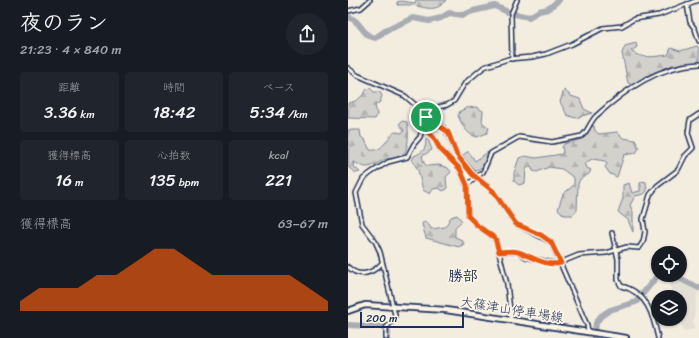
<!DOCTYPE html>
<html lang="ja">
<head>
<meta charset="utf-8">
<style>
	body { margin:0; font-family:Sriracha,"Klee One",sans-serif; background:#20242c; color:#f1f3f6; height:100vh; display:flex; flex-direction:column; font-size:15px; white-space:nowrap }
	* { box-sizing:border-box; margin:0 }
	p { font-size:13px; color:#9ea1a6 }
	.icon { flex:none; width:22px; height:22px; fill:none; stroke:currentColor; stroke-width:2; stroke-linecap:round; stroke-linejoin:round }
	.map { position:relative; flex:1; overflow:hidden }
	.details { display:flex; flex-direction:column; background:#171b24; width:348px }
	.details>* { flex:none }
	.fabs { position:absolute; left:303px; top:246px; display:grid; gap:8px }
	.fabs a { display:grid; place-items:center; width:36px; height:36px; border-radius:50%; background:#171b24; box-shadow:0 1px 3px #0004; font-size:20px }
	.scale { position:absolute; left:12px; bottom:10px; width:104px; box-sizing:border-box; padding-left:4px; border:2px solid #1b2f5e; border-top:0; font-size:11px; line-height:14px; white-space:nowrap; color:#1b2f5e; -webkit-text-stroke:3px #fcf5e5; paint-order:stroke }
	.pin { position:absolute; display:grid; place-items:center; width:34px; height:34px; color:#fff; margin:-17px; border:2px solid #fff; border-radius:50%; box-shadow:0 1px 4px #0007 }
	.round { display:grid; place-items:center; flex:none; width:42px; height:42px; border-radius:21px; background:#20242c }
	.head { display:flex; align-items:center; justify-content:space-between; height:68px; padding:0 20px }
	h1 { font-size:22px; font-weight:600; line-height:30px }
	.metrics { display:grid; grid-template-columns:repeat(3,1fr); gap:6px; height:68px; padding:4px 20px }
	.metrics div { display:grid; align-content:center; border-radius:4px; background:#20242c; text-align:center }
	.metrics b { font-size:17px; font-weight:600 }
	.metrics small { font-size:11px; font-weight:400 }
	.metrics p { font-size:11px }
	.chart { height:112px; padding:8px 20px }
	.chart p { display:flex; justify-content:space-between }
	.chart svg { width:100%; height:72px; margin-top:4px; fill:#ea580c; opacity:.7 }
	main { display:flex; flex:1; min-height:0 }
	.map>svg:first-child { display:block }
</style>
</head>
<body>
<main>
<section class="details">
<div class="head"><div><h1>夜のラン</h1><p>21:23 · 4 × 840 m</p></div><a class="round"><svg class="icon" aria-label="share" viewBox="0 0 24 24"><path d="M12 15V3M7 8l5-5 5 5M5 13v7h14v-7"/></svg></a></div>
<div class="metrics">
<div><p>距離</p><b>3.36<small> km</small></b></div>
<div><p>時間</p><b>18:42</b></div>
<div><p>ペース</p><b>5:34<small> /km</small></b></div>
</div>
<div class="metrics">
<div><p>獲得標高</p><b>16<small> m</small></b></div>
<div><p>心拍数</p><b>135<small> bpm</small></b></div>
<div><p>kcal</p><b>221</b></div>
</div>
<div class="chart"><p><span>獲得標高</span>63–67 m</p>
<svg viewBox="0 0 160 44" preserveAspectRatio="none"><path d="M0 44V38L10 30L20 30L30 30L40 22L50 22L60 14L70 6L80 6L90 14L100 22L110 22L120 22L130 22L140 22L150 30L160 38V44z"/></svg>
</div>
</section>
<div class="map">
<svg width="351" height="338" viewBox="0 0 351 338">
	<defs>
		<pattern id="forest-firs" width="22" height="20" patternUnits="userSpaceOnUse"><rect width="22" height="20" fill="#d3d1cc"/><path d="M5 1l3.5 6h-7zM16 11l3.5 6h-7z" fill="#b5b4b2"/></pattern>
	</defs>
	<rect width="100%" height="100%" fill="#f3ede0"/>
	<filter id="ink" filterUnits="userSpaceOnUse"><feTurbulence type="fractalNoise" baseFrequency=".025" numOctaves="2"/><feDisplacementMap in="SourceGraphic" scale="8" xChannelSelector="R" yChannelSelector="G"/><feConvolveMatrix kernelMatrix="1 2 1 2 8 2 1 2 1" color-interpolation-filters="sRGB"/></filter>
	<g filter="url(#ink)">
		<path fill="#e3dfd6" d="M325,277l25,14 -5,31 2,7 -12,2 -3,-14v-20h-6l-5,-15 4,-1z"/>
		<g fill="url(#forest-firs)" stroke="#778095">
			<path d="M68,0h30c-8,11 -17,9 -29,6 -6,-2 -13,-1 -20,-1v-3l4,-1 14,2z"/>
			<path d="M288,43l1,4 -6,4c11,9 25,5 37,4l3,-7 9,3 17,-5 2,2v14l-27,3 -40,20 -4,-2 -6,-30 3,-7z"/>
			<path d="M22,88l4,4h6l2,4 -2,6 -5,3 2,10 -2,4 -27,-1v-15c9,-1 15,-7 19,-14z"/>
			<path d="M216,90l7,6 9,3 4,10 8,4 -17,5 -8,-3 -7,-13z"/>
			<path d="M128,107l7,4 -1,11 7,6 -2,5 -10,4c-11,-3 -14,-11 -19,-21l2,-5 7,-3z"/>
			<path d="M54,121l5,1c2,8 3,30 -7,35 -4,2 -10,1 -15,2 -6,3 -10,7 -17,8 -5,1 -10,-4 -15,-5l1,5 6,5 -4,1 -8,-6v-37h12l1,7 4,3 5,10c14,2 16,-12 25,-18l7,1 2,-3 -5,-6z"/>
			<path d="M244,126h2l1,5 4,3 18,-2 6,6 12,2 4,8 -3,5 -12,2 -7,22 -7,-3 -5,-7 2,-3 -2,-3 -13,-2 -7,4 2,5 4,2 -2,4 -9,5 -2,5 -1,26 -4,5h-9l-6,-6 5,-15 11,-9v-7l-12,-9 -13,-2 -12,5 -4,-1 -2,-5 -5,3 -1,14 -6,2 -5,-4v-8l5,-15 6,-2 11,2 26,-4 1,-3 -1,-4 2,-3 18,-5z"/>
			<path d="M78,139h2l4,11 -10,6 2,7 3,3 12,-1 9,3 3,4 -5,5 1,12 -4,2 -4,-3 -6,1 -3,5 -7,-4 -5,-20 -6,-10 2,-4c9,-4 12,-6 12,-17z"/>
			<path d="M119,152h2l6,9 13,-9 -4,14 -9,5 -13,-15z"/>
			<path d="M295,181l3,1 1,9 -3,3 -9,2 -5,9 3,7v20l-5,-12 -10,-8 5,-14v-13l6,-2 3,10 8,-2v-8z"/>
			<path d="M109,215l5,6 -7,6v10l7,3 2,4 -5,3 -33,-9 -4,-14 2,-3 4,2 3,6 14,-2 6,-10z"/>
		</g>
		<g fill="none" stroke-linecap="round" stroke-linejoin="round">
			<g stroke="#a9acb3" stroke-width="6">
				<path d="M0,17c13,3 14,19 27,21l10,-7 28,-13 16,3 12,-3 8,-5 14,2 10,-4 22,-5 15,7 19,4 10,-6 9,-2 11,-9"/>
				<path d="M325,275l26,13"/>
				<path d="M0,325l37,2 3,5v6"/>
				<path d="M246,338l2,-15 5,-7 9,-6 26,-8 22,-27"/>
			</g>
			<g stroke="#1b2f5e" stroke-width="6">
				<g id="street">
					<path d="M339,4l3,18 5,7 4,12"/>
					<path d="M0,11l13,-3 9,-8"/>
					<path d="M164,59l-1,-45 6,-14"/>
					<path d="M0,68l9,7 48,21 14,12 7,9 18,11 5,8 8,19 20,23 16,13 23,33 35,18 36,83 1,7"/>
					<path d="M73,111l26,-6 7,-4 11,-18 19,-16 24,-8 24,-2 14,-3 26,-10 31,-16 19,-2 12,-7 25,-4 39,-15"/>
					<path d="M75,127l11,11 5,10 18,17 5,8 5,14 1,29 10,10 14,10 4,5 11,43 4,35"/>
					<path d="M119,185l16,-13 8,-19 28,-16 33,5 30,-6c6,-5 8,-14 14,-20 30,-27 62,-50 103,-52"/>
					<path d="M264,233l6,26v21l3,6c26,6 32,29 37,52"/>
					<path d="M151,252h19l8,5 31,7 22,-9 27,-2 21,-6 12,1 4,-6 2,-10 -2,-13 7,-24 7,-9 21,-16 7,-14 8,-8 -5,-15 2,-13 9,-6"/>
					<path d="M0,267c11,11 24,7 34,-4"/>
					<path d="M38,338v-10l8,-9 1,-4 -15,-63 -5,-11 -13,-17 -6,-31 7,-14 9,-7 16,-10 19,-5 7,-13 6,-7 6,-20"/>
				</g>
			</g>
			<g stroke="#1b2f5e" stroke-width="8">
				<path id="secondary" d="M0,311l17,-6 81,5 180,28"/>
			</g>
			<use href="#street" stroke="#fcf5e5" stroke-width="3"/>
			<use href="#secondary" stroke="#fcf5e5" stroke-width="4.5"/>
		</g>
	</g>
	<g fill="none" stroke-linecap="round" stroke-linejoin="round" filter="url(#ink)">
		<g stroke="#fff" stroke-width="8">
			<path id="route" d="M78,117l22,15 9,23 15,19 21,17 23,33 25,11 10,7 10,21c-15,4 -30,-7 -43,-11 -5,-2 -13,0 -19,0l-4,-14 -17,-12 -10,-10 -1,-31 -7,-16 -20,-20 -6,-11 -11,-11z"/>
		</g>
		<use href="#route" stroke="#ea580c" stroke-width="5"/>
	</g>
	<g text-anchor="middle" stroke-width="3.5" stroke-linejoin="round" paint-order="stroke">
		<g font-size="13" fill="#1b2f5e" stroke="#fcf5e5">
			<text transform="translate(164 309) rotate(9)" y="5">大篠津山停車場線</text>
		</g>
		<g font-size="15" font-weight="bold" fill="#1b2f5e" stroke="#fcf5e5">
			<text x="115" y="281">勝部</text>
		</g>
	</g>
</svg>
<div class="fabs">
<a><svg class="icon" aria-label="locate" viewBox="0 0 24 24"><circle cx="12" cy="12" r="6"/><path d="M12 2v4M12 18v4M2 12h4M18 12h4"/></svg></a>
<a><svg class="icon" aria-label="layers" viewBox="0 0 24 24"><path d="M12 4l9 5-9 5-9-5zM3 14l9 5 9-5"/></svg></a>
</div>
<div class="scale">200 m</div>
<div class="pin" style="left:78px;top:117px;background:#1e9e55"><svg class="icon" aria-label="arrive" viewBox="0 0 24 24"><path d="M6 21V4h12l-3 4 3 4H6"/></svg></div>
</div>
</main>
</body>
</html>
